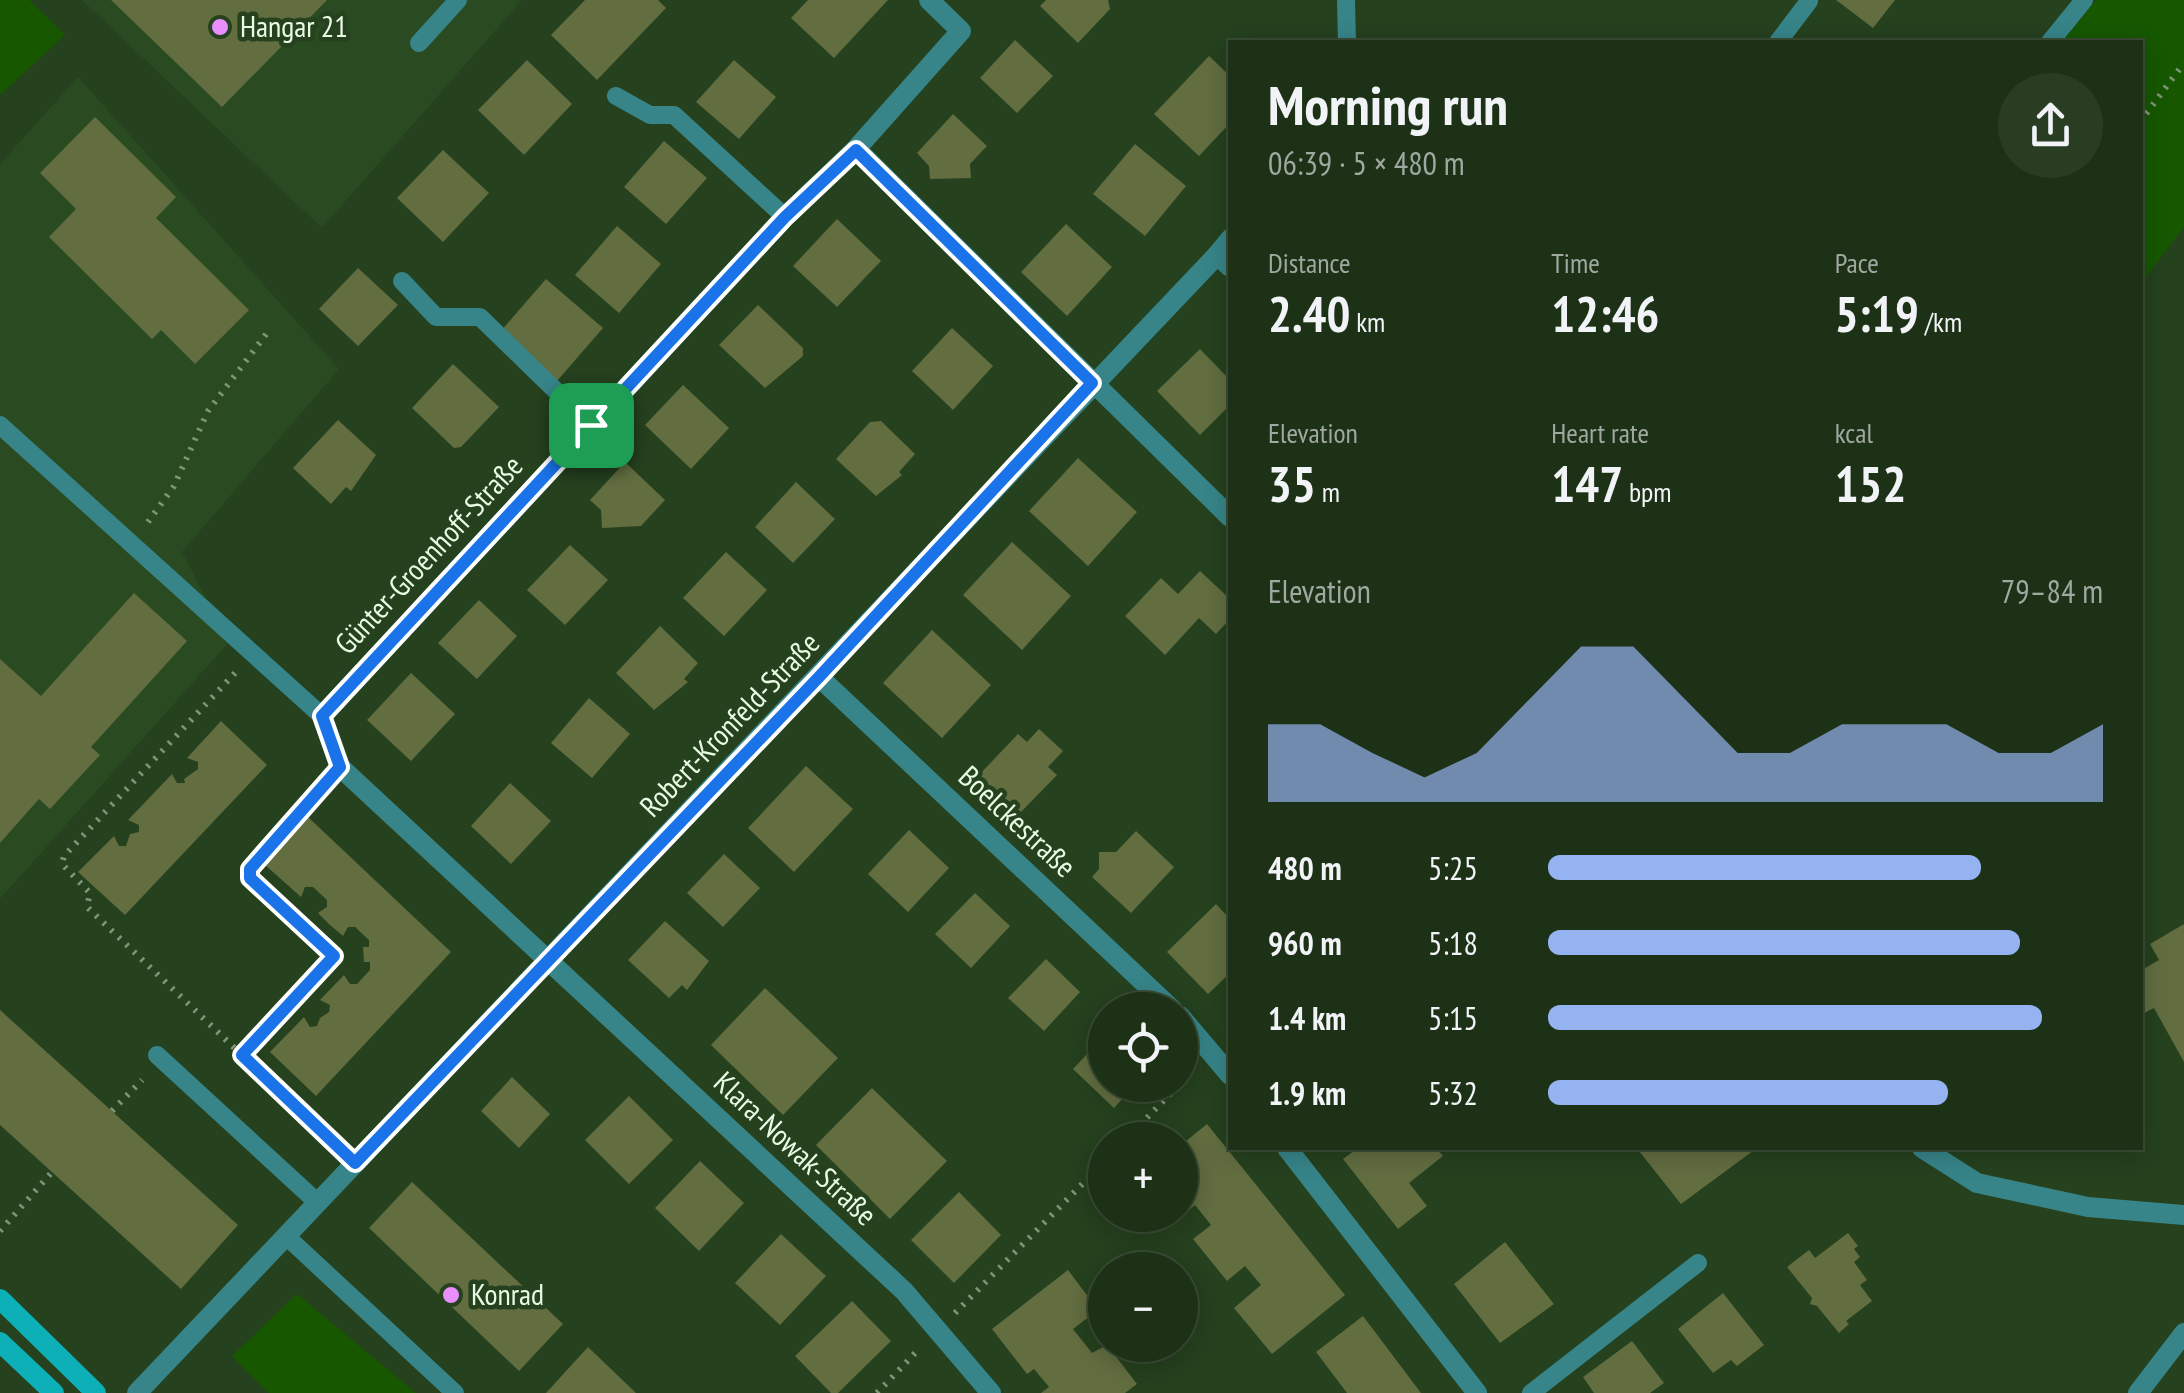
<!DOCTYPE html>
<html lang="en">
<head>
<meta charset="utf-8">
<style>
	body { margin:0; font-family:"PT Sans Narrow",sans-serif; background:#293d23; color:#f1f3f6; height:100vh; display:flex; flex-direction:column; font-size:38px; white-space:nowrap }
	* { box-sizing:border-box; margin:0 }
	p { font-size:32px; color:#a0a9a1 }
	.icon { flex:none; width:55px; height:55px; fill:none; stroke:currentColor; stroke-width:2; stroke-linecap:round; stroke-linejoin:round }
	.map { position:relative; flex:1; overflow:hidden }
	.panel { position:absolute; left:1228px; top:40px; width:915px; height:1110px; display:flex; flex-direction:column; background:#1c3116; border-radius:0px; box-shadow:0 5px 25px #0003,0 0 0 2px #3a4c35 }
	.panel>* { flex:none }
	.controls { position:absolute; left:1088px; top:992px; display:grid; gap:20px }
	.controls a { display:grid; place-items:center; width:110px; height:110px; border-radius:50%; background:#1c3116; box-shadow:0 5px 25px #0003,0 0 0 2px #3a4c35; font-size:50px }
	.pin { position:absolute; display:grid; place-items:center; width:85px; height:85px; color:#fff; margin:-42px; border-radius:20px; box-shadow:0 5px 15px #0006 }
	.round { display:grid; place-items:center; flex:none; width:105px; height:105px; border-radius:52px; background:#293d23 }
	.summary { display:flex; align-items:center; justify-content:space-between; height:170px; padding:0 40px }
	h1 { font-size:55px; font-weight:700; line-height:75px }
	.stats { display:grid; grid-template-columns:repeat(3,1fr); gap:15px; height:170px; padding:10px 40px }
	.stats div { display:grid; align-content:center }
	.stats b { font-size:50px; font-weight:700 }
	.stats small { font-size:28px; font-weight:400 }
	.stats p { font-size:28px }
	.chart { height:280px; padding:20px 40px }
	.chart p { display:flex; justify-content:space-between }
	.chart svg { width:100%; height:180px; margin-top:10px; fill:#95b2f1; opacity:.7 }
	ul { padding:0 40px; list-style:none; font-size:32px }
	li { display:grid; grid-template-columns:160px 120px 1fr; align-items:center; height:75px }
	li i { height:25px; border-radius:12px; background:#95b2f1 }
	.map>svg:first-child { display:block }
</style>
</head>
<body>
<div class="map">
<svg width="2184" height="1393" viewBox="0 0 2184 1393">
	<rect width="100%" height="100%" fill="#25411e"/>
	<g fill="#2a4b22">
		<path d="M82,0h440l-200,228z"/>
		<path d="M78,77l261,292 -157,183 47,90 -229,257v-735z"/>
	</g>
	<g fill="#165700">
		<path d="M0,0h29l36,35 -65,60z"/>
		<path d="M2096,0h88v227l-44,58v-243h-78z"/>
		<path d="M297,1294l119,99h-147l-37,-37z"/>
	</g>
	<g fill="#626d40">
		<path d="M111,0h216l-105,107z"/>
		<path d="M585,0h73l8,8 -69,72 -46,-45z"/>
		<path d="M808,0h80l-54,58 -43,-40z"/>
		<path d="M1046,0h62l2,9 -32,34 -38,-37z"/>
		<path d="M1836,0h59l-22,28z"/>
		<path d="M1015,40l38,36 -36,37 -37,-35z"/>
		<path d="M1209,56l21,20v47l-31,33 -45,-42z"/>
		<path d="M527,60l45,44 -48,51 -46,-45z"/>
		<path d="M734,60l42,37 -37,42 -43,-37z"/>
		<path d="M953,114l34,32 -17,18 1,14 -41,1 -1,-13 -12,-13z"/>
		<path d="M95,117l81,80 -20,21 93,92 -54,54 -34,-34 -9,9 -103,-102 27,-28 -36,-36z"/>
		<path d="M664,141l43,37 -41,46 -42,-37z"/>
		<path d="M1135,144l51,42 -41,50 -52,-42z"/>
		<path d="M443,150l46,43 -46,49 -46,-44z"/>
		<path d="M837,219l44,42 -44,46 -44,-41z"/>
		<path d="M1066,224l46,43 -45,49 -46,-44z"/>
		<path d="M617,226l44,38 -42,49 -44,-38z"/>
		<path d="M358,268l40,37 -40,41 -39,-37z"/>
		<path d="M546,279l57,49 -46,53 -57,-49z"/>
		<path d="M758,305l45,43v8l-38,32 -46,-43z"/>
		<path d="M952,328l41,38 -40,44 -41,-39z"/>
		<path d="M1200,349l30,31v25l-30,30 -43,-44z"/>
		<path d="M453,364l46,43 -38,40 -7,1 -42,-40z"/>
		<path d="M683,385l46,43 -38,41 -46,-44z"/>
		<path d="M338,420l38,35 -25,36 -5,-4 -15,17 -38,-36z"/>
		<path d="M881,421l34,33 -16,18 3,3 -26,21 -40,-37 34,-37z"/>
		<path d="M1078,458l59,54 -49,54 -59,-55z"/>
		<path d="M625,462l40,38 -24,26 -39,2 -1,-18 -11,-10z"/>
		<path d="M796,482l39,37 -42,44 -38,-36z"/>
		<path d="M1012,542l59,54 -49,54 -59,-55z"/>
		<path d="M570,545l38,35 -43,45 -38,-35z"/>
		<path d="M726,552l41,38 -43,46 -41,-38z"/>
		<path d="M1200,571l30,28v20l-14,15 -17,-16 -34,37 -40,-39 36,-38 17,16z"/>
		<path d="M134,593l53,48 -96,106 9,8 -50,54 -11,-10 -39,44v-184l41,37z"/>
		<path d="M479,600l38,36 -40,43 -39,-36z"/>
		<path d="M660,626l38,37 -14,16 4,3 -34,28 -38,-37z"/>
		<path d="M932,630l59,55 -49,53 -59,-55z"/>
		<path d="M411,673l44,41 -44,47 -44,-41z"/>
		<path d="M589,698l41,36 -38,44 -41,-35z"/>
		<path d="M221,721l46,44 -142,150 -47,-43 36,-36 5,10h7l4,-12 9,-2v-7l-11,-5 44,-46 5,9h8l-1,-4 14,-10v-7l-11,-4z"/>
		<path d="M1039,729l24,22 -15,16 9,8 -36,37 -43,-36 40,-42 9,8z"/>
		<path d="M806,766l47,43 -59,63 -46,-44z"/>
		<path d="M510,783l41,38 -40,43 -40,-38z"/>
		<path d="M308,817l143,135 -135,144 -46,-44 34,-35 6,10 7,-1 3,-8 9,-6 1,-7 -10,-5 24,-25 6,9h7l13,-14v-8h-6l-1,-15h6v-7l-14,-13h-7l-5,9 -13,-11 -12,-12 9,-6v-7l-14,-13h-8l-4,10 -37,-33z"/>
		<path d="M909,830l40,38 -41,44 -40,-38z"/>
		<path d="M1136,831l38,36 -43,46 -39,-36 7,-8v-17h17z"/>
		<path d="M724,854l36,34 -37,39 -36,-34z"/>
		<path d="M975,893l35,33 -39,42 -36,-34z"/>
		<path d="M1216,904l14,15v54l-22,21 -41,-42z"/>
		<path d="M665,921l44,40 -22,29 -5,-5 -13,13 -41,-38z"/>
		<path d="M2184,924v138l-30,-54 -14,7v-44l19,-11 -9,-16z"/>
		<path d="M1046,959l34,33 -36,39 -36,-33z"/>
		<path d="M765,988l73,70 -55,57 -72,-70z"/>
		<path d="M0,1010l238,215 -57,64 -181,-164z"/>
		<path d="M1105,1035v50h30l-21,23 -41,-39z"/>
		<path d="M512,1077l38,37 -31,34 -38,-37z"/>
		<path d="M872,1088l75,73 -57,58 -74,-74z"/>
		<path d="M629,1096l44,44 -44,44 -44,-44z"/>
		<path d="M1207,1124l138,171 -73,59 -38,-46 27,-23 -16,-19 -18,15 -34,-42 18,-14 -16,-20 -22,18 -6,-8h13v-69z"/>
		<path d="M1358,1148h78l7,8 -34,27 18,23 -29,23 -55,-70z"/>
		<path d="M1643,1148h114l-76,56 -42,-53z"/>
		<path d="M700,1161l44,42 -45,48 -44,-43z"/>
		<path d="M412,1182l151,142 -44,47 -150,-143z"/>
		<path d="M959,1192l42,43 -47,48 -43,-43z"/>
		<path d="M1848,1233l10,13 -4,3 6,8 -6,5 13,18 -7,5 12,16 -26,20 3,3 -10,9 -22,-27 -7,-2 2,-6 -25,-31 22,-17 6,8z"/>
		<path d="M781,1234l45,42 -46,49 -45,-42z"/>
		<path d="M1505,1242l49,62 -54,39 -46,-59z"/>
		<path d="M1068,1270l30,40 -25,19 19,24 15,-8 30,39 -12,9h-84l8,-6 -15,-18 -7,5 -35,-45z"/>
		<path d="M1723,1293l41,52 -27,21 -6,-6 -18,13 -35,-44z"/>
		<path d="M852,1301l39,40 -53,52h-7l-36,-37z"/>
		<path d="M1363,1316l58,77h-74l-31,-41z"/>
		<path d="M1632,1341l32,42 -14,10h-56l-11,-16z"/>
		<path d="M588,1347l23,22 25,24h-90z"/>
	</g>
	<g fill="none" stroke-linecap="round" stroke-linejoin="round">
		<g stroke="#7e9577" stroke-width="6" stroke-dasharray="2.5 8" stroke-linecap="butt">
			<path d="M2140,122l44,-59"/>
			<path d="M148,522l26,-36 34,-75 59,-78"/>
			<path d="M235,673l-171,183 -2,8 28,29 -3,14 249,238"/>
			<path d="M242,1055l92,-99 -84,-78v-9l73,-83"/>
			<path d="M112,1111l30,-31"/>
			<path d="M1125,1140l54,-55"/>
			<path d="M0,1231l52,-59"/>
			<path d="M955,1313l150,-152"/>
			<path d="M877,1393l41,-43"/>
		</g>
		<g stroke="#378589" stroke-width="18">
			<path d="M1346,0l1,42"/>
			<path d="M1778,42l31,-41"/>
			<path d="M2050,42l34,-42"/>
			<path d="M419,43l39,-43"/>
			<path d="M616,96l34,19h24l111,102"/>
			<path d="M402,281l34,36h44l111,108"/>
			<path d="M0,425l322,291"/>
			<path d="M157,1055l161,148"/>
			<path d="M286,1236l169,157"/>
			<path d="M1531,1393l167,-130"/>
		</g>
		<g stroke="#378589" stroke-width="20">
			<path d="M929,0l32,31 -105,118 -71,68 -463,499 18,51 564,524 87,102"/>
			<path d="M856,149l374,368"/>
			<path d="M1217,255l13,-16"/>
			<path d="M819,677l354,333"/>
			<path d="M1180,1016l50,59"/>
			<path d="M1287,1148l190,245"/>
			<path d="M1922,1148l55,35 111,24 96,8"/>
			<path d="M137,1393l1080,-1138 13,12"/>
			<path d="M2138,1393l46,-60"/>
		</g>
		<g stroke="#0db0b7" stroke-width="20">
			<path d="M0,1299l96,94"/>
			<path d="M0,1342l54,51"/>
		</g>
	</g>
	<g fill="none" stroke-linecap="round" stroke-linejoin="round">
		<g stroke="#fff" stroke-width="20">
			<path id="route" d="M856,150l236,233 -273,294 -464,486 -113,-108 92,-99 -84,-78v-9l90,-102 -18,-51 463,-499z"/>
		</g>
		<use href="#route" stroke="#1a73e8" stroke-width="12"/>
	</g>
	<g fill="#e98efe" stroke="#25411e" stroke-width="4">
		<circle cx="220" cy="27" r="10"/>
		<circle cx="451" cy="1295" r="10"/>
	</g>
	<g text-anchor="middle" stroke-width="9" stroke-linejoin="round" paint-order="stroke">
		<g font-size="30" fill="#eafbe5" stroke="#25411e" text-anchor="start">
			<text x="240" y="37">Hangar 21</text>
			<text x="471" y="1305">Konrad</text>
		</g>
		<g font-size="30" fill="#eafbe5" stroke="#25411e">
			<text transform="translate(429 555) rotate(-47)" y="10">Günter-Groenhoff-Straße</text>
			<text transform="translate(730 725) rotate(-46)" y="10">Robert-Kronfeld-Straße</text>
			<text transform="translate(1017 822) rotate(43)" y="10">Boelckestraße</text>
			<text transform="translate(795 1149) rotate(43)" y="10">Klara-Nowak-Straße</text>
		</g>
	</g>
</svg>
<div class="controls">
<a><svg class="icon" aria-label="locate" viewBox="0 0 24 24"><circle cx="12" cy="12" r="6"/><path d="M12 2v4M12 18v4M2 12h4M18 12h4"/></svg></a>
<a>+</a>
<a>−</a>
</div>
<div class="pin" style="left:591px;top:425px;background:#1e9e55"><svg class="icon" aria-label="arrive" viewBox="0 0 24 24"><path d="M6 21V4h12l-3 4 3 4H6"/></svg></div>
<section class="panel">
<div class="summary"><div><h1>Morning run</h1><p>06:39 · 5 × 480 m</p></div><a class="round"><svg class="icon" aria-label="share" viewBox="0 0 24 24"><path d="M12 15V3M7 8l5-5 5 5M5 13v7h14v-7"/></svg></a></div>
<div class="stats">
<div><p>Distance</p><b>2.40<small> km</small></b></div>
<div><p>Time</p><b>12:46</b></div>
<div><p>Pace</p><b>5:19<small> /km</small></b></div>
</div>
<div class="stats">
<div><p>Elevation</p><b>35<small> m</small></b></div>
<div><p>Heart rate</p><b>147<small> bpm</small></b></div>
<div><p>kcal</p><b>152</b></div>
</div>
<div class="chart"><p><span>Elevation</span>79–84 m</p>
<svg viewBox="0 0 160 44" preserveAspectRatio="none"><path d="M0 44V25L10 25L20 32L30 38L40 32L50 19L60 6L70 6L80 19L90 32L100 32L110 25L120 25L130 25L140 32L150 32L160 25V44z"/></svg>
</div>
<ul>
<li><b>480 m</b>5:25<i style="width:78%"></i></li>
<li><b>960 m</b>5:18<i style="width:85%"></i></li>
<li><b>1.4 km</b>5:15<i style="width:89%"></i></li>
<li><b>1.9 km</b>5:32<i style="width:72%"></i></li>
</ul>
</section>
</div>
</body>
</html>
